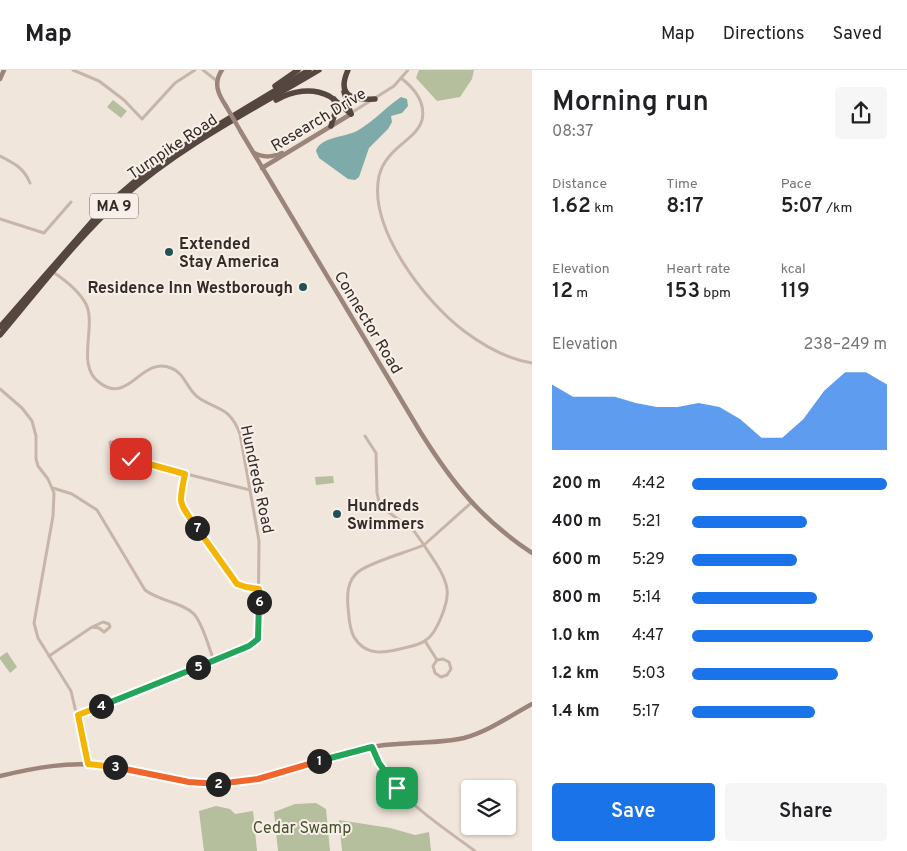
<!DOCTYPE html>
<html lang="en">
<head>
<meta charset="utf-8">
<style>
	body { margin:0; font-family:Overpass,sans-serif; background:#f6f6f6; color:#202124; height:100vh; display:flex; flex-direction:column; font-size:19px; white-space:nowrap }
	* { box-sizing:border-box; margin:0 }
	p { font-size:16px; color:#757577 }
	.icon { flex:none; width:28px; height:28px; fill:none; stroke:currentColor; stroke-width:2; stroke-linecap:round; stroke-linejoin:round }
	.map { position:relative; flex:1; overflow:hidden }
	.drawer { display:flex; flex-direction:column; background:#fff; width:375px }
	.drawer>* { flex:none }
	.controls { position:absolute; left:461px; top:710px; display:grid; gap:10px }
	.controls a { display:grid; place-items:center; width:55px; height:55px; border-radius:5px; background:#fff; box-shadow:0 1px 4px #0004; font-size:25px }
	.pin { position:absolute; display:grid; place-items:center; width:42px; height:42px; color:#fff; margin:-21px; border-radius:10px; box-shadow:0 2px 8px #0006 }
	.km { position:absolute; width:25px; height:25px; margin:-12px; border-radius:50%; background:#222; color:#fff; font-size:14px; line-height:25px; text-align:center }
	.round { display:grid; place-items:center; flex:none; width:52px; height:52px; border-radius:5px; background:#f6f6f6 }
	.summary { display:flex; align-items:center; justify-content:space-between; height:85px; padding:0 20px }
	h1 { font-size:28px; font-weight:600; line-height:38px }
	.stats { display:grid; grid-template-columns:repeat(3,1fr); gap:8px; height:85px; padding:5px 20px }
	.stats div { display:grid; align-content:center }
	.stats b { font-size:21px; font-weight:600 }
	.stats small { font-size:14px; font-weight:400 }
	.stats p { font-size:14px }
	.chart { height:140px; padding:10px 20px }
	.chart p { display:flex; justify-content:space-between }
	.chart svg { width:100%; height:90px; margin-top:5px; fill:#1a73e8; opacity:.7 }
	.primary-button { display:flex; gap:10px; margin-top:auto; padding:10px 20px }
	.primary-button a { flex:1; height:58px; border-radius:5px; background:#1a73e8; color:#fff; font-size:20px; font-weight:600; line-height:58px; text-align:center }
	.primary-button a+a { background:#f6f6f6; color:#202124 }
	ul { padding:0 20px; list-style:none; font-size:16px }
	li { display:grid; grid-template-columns:80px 60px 1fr; align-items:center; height:38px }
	li i { height:12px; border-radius:6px; background:#1a73e8 }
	header { display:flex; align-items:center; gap:30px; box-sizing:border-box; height:70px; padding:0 25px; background:#fff; border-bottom:1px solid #e0e0e0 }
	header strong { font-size:24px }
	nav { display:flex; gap:28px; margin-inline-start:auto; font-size:18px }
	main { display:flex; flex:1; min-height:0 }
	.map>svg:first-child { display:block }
</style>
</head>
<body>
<header>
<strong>Map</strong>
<nav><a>Map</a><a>Directions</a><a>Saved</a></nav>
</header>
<main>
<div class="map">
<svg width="532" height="781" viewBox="0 0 532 781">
	<rect width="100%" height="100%" fill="#f0e6dc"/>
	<g fill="#b5be9d">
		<path d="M419,0h55l-2,9 -12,18 -23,4 -21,-23z"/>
		<path d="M113,30l14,11 -6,7 -14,-11z"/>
		<path d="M333,406l1,7 -18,2 -1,-8z"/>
		<path d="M7,582l10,15 -7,6 -10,-14v-2z"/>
		<path d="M316,733l10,6 4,42h-52l-4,-39 21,-8z"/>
		<path d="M216,736l14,3 5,5 18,-3 4,40h-53l-5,-40z"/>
		<path d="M339,750l51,8 25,7 14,-3 2,19h-89z"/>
	</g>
	<path fill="#7eabaa" d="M401,27l6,2 1,7 -6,7 -11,3 1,6 -4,7 -19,19 -10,29 -4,3 -7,-1 -29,-21 -3,-7c4,-14 30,-14 41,-20 16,-9 29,-24 44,-34z"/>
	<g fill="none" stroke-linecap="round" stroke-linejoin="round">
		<g stroke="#c7b5a9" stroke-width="3">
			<path d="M73,0l26,11 25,19 18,19 33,-36 20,-13"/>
			<path d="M203,0l14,11"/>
			<path d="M401,8c13,10 25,24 21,42 -5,20 -36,27 -43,56 -11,52 46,126 85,155 20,15 43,28 68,32"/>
			<path d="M351,43l43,-27 14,-16"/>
			<path d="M0,86c14,7 24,12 30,27"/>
			<path d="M0,149l44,14 27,-31"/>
			<path d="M53,202c12,8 26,19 33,32 11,23 -11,62 14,79 29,22 41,-27 71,-15 14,5 16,22 28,30 20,13 31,9 41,36l19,107 -1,98 -9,7 -171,69"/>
			<path d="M0,319l22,19 10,13 4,15v23l2,7 10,13 6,14 -1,23 -19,107 4,15 33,53 17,73"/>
			<path d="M365,366l11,17 1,40 2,9 8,9 27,20 10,14c-16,7 -54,17 -66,27 -11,9 -11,23 -10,35 1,10 1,21 6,30 12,20 31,16 50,11 7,-2 16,-3 22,-8 11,-7 23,-38 21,-51 -2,-15 -15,-31 -23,-44l47,-42"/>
			<path d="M125,385l-8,-13h-7l1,6 24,13 115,29"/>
			<path d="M185,404l-5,24 3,10 51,72 6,6 19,3"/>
			<path d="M53,418l19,6 25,16 48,80c14,11 37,12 49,24 9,10 15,34 20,47"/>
			<path d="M425,571l12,19 -4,6 2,7 6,4 6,-2 4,-6 -2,-7 -6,-3 -6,1"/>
			<path d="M49,586l43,-29 7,1 5,4 6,-5 -1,-3 -6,-2 -11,5"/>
			<path d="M372,677c18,48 64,75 103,104"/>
		</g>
		<g stroke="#9b857b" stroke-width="4.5">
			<path d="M222,0c-9,13 -4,24 4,36"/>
			<path d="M0,9l4,-9"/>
			<path d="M241,62l180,301c32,51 60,86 111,120"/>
			<path d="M254,83c11,5 18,4 28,0"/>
			<path d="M262,98l89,-54"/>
			<path d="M0,706c34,-8 69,-15 105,-10 36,4 71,17 108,18 44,2 86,-19 128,-30 18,-5 37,-9 56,-10 22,-2 46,-1 67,-6 25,-7 46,-22 68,-34"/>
		</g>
		<g stroke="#554640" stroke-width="5.5">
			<path d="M348,0c-12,27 5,30 27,29"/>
			<path d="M275,16l23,-16"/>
			<path d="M344,22l7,22"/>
			<path d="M276,30c16,-9 36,-13 53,-4 8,5 15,12 22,18"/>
			<path d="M331,56l5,-16 -2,-11"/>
			<path d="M0,257l96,-110 25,-24 27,-23 45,-30 116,-70"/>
			<path d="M0,265c39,-46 76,-96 122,-137 58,-52 130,-88 197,-128"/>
		</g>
		<path stroke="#9b857b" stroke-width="4.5" d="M226,36l15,26"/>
	</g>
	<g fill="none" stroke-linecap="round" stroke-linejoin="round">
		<g stroke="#fff" stroke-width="10">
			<path id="split-1" d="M319,691l53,-14 7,16 18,25"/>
		</g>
		<g stroke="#fff" stroke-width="10">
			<path id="split-2" d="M218,714l40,-5 61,-18"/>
		</g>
		<g stroke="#fff" stroke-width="10">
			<path id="split-3" d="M115,697l74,15 29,2"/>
		</g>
		<g stroke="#fff" stroke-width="10">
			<path id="split-4" d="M101,636l-23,9 10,49 27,3"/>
		</g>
		<g stroke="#fff" stroke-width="10">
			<path id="split-5" d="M101,636l97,-39"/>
		</g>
		<g stroke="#fff" stroke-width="10">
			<path id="split-6" d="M198,597l51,-21 9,-7 1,-37"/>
		</g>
		<g stroke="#fff" stroke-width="10">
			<path id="split-7" d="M197,458l40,56 9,3 13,2v13"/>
		</g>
		<g stroke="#fff" stroke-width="10">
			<path id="split-8" d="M131,389l54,15c-7,32 -6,28 12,54"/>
		</g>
		<use href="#split-1" stroke="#22a559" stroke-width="6"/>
		<use href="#split-2" stroke="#f0652b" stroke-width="6"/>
		<use href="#split-3" stroke="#f0652b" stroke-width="6"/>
		<use href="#split-4" stroke="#f5b400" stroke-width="6"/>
		<use href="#split-5" stroke="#22a559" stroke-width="6"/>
		<use href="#split-6" stroke="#22a559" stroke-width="6"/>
		<use href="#split-7" stroke="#f5b400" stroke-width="6"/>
		<use href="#split-8" stroke="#f5b400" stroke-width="6"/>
	</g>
	<g fill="#215253" stroke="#f8f0e8" stroke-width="2">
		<circle cx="169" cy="182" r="5"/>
		<circle cx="303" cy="217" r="5"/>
		<circle cx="337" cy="444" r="5"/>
	</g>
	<g text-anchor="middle" stroke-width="4" stroke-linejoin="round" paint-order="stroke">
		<rect fill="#f8f0e8" stroke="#706762" stroke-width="1" x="90" y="123.5" width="48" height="25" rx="4"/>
		<g font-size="15" font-weight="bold" fill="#352c28">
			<text x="114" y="141">MA 9</text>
		</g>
		<g font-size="16" fill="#352c28" stroke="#f8f0e8">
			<text transform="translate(318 49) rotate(-31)" y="6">Research Drive</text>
			<text transform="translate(172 76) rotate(-34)" y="6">Turnpike Road</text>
			<text transform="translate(369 252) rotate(59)" y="6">Connector Road</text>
			<text transform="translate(258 409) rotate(78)" y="6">Hundreds Road</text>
		</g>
		<g font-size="16" font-weight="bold" fill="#352c28" stroke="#f8f0e8" text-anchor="start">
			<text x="179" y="179">Extended<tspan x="179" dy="18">Stay America</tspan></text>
			<text x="293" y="223" text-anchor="end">Residence Inn Westborough</text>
			<text x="347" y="441">Hundreds<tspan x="347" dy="18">Swimmers</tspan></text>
		</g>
		<g font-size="16" fill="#46512e" stroke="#f8f0e8">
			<text x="302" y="763">Cedar Swamp</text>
		</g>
	</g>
</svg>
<div class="controls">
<a><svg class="icon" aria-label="layers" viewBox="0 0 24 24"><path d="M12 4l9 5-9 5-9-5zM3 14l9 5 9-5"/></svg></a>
</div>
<div class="pin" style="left:397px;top:718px;background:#1e9e55"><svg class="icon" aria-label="arrive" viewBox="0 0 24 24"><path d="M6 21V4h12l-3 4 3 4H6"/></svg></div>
<div class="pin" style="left:131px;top:389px;background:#d93025"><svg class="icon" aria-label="check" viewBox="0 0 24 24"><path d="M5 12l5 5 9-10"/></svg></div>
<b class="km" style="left:319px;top:691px">1</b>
<b class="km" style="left:218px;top:714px">2</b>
<b class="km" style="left:115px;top:697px">3</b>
<b class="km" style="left:101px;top:636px">4</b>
<b class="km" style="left:198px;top:597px">5</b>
<b class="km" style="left:259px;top:532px">6</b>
<b class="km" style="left:197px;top:458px">7</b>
</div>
<section class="drawer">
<div class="summary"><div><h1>Morning run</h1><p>08:37</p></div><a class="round"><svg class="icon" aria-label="share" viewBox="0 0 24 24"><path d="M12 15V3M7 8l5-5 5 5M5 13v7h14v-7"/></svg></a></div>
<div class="stats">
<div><p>Distance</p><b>1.62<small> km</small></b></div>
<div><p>Time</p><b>8:17</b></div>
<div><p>Pace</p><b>5:07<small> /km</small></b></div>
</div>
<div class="stats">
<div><p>Elevation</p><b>12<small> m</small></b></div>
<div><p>Heart rate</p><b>153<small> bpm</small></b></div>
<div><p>kcal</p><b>119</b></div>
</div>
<div class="chart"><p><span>Elevation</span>238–249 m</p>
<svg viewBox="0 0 160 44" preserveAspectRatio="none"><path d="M0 44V12L10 18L20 18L30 18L40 21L50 23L60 23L70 21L80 23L90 29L100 38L110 38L120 29L130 15L140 6L150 6L160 12V44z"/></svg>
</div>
<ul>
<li><b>200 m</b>4:42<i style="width:100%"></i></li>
<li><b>400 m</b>5:21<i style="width:59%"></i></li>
<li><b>600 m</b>5:29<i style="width:54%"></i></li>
<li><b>800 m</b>5:14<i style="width:64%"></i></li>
<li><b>1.0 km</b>4:47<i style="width:93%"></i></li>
<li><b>1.2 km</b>5:03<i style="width:75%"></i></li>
<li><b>1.4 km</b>5:17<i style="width:63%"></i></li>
</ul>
<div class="primary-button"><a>Save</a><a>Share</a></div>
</section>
</main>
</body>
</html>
